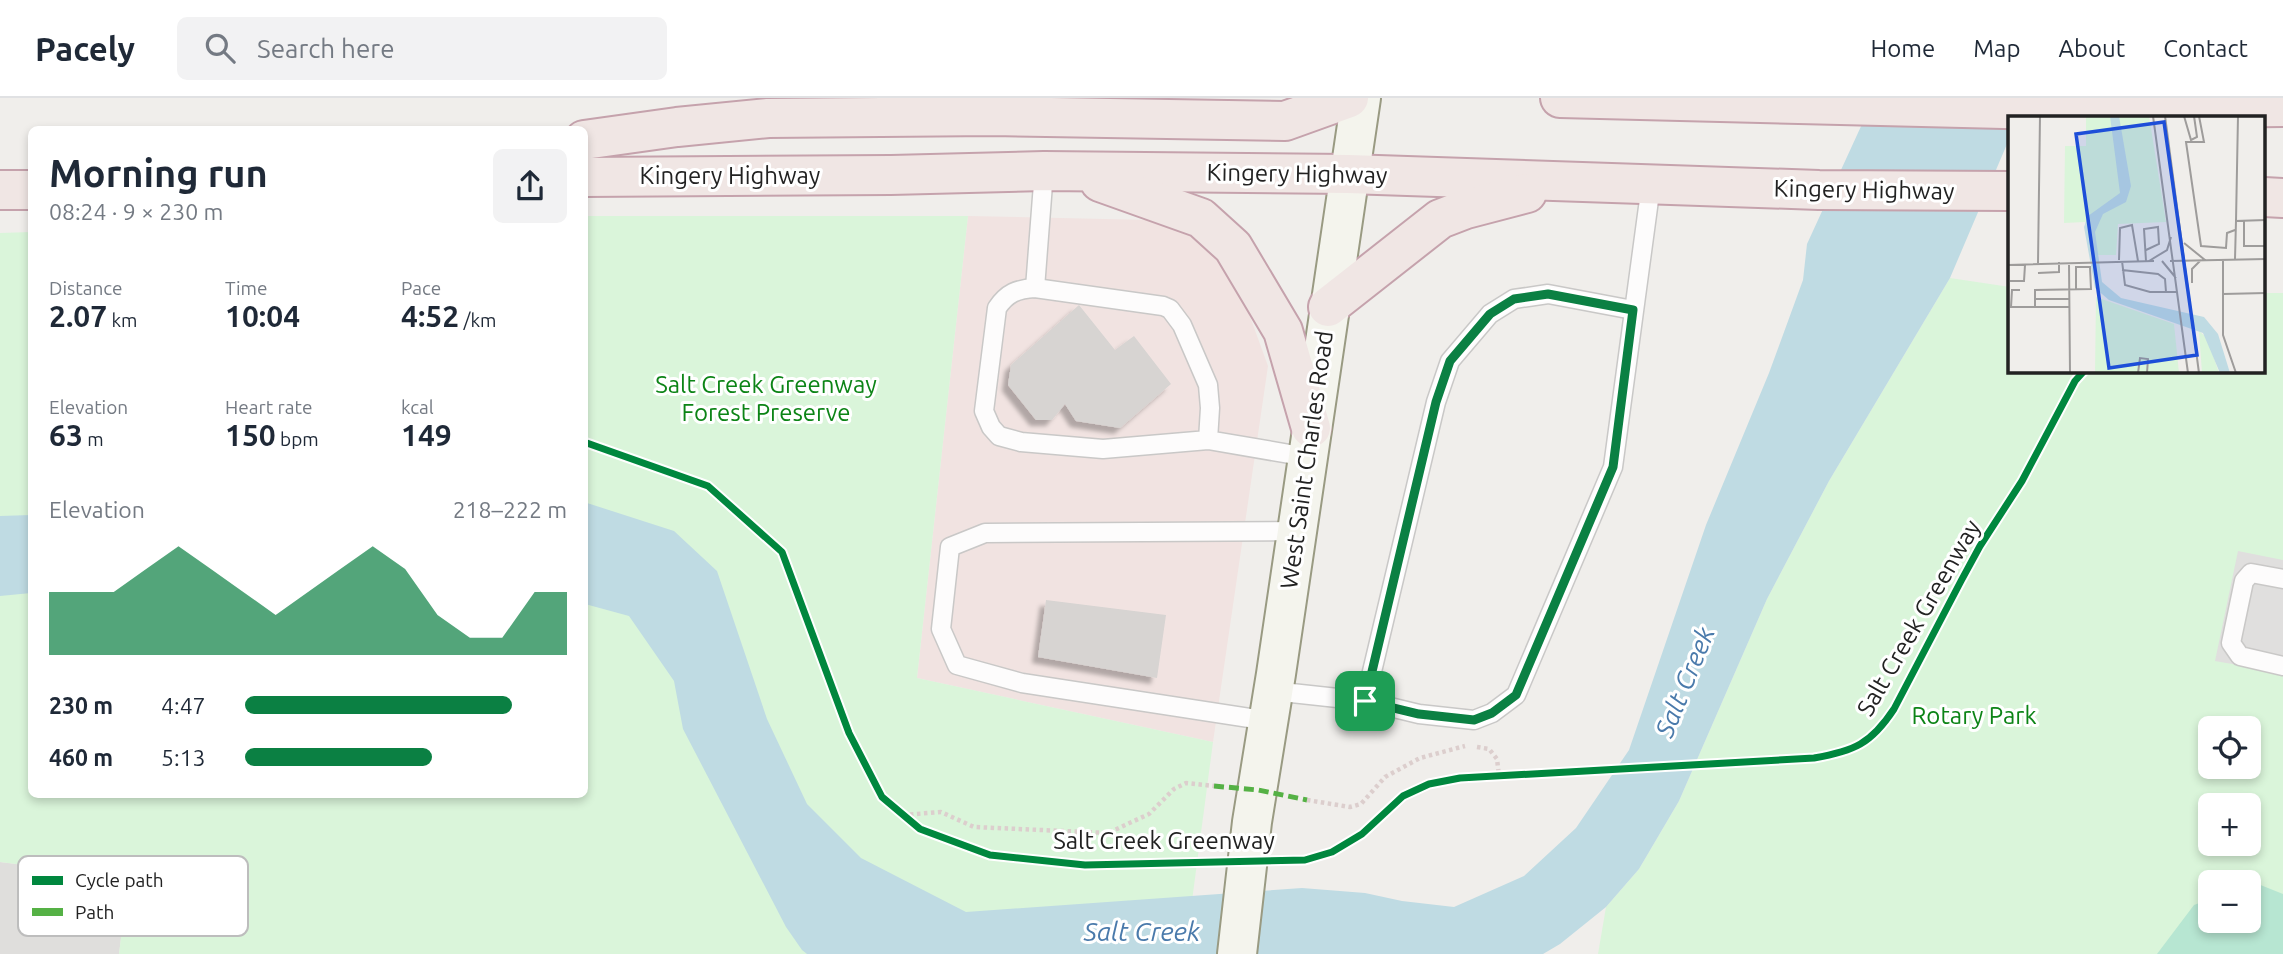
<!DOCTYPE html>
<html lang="en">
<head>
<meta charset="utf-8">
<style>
	body { margin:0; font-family:Ubuntu,sans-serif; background:#f2f2f3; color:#1f2937; height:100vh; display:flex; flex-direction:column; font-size:26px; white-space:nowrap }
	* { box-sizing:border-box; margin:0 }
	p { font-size:23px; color:#747a83 }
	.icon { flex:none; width:38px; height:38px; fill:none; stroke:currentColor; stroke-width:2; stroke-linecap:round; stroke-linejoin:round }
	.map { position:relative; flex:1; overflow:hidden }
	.drawer { position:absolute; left:28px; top:28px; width:560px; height:672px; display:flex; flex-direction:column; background:#fff; border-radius:10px; box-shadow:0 4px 10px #0003 }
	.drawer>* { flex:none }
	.fabs { position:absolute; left:2198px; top:618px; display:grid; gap:14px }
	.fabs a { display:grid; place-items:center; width:63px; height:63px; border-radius:10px; background:#fff; box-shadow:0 4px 10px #0003; font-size:35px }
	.pin { position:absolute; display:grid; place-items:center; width:60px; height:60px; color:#fff; margin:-30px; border-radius:14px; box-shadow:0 4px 10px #0006 }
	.round { display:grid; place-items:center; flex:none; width:74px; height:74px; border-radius:10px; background:#f2f2f3 }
	.headline { display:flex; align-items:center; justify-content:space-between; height:119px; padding:0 21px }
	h1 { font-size:38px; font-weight:700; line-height:52px }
	.stats { display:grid; grid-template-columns:repeat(3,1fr); gap:10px; height:119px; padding:7px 21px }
	.stats div { display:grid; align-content:center }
	.stats b { font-size:30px; font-weight:700 }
	.stats small { font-size:19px; font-weight:400 }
	.stats p { font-size:19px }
	.chart { height:196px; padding:14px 21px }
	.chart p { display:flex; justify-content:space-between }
	.chart svg { width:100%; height:126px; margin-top:7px; fill:#0b8043; opacity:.7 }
	ul { padding:0 21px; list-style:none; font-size:23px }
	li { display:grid; grid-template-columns:112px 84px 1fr; align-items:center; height:52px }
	li i { height:18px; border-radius:9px; background:#0b8043 }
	header { display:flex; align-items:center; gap:42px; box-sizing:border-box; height:98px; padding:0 35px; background:#fff; border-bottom:2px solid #e0e1e3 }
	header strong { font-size:33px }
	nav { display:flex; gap:38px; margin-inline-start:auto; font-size:24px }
	.search { width:490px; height:63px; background:#f2f2f3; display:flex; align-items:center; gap:18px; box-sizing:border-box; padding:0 24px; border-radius:10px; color:#747a83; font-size:26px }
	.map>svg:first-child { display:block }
</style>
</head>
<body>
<header>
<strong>Pacely</strong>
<div class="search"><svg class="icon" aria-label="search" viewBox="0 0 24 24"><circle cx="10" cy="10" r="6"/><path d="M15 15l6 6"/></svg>Search here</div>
<nav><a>Home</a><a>Map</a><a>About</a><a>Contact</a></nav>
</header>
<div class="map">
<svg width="2283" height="856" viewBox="0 0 2283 856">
	<defs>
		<filter id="shadow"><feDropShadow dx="-6" dy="6" stdDeviation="2" flood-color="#0004"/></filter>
	</defs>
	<rect width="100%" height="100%" fill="#f0eeeb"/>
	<path fill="#dfdedc" d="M0,764l129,16 -10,76h-119z"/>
	<path fill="#f1e3e1" d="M968,118l182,4 49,12 30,38 19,41 20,55 -55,376 -296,-64z"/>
	<g fill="#daf5da" fill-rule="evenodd">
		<path d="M585,118h383l-51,462 296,64 -28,212h-1066l9,-76 -128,-16v-629l31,-1 1,562h552z"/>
		<path d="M1950,180l60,9v84h254v-78h19v661h-685l8,-47 33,-38 40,-68 88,-202 62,-118zM2210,630h39v38h-39zM2210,707h39v39h-39zM2210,784h39v38h-39z"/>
	</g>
	<path fill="#b7e6d2" d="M2253,784l30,12v60h-126l37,-49 16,-6v21h39v-36z"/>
	<path fill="#e0dfde" d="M2238,453l45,9v113l-68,-12z"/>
	<g fill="#bfdbe3">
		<path d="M1874,0l136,19v20l-60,141 -121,203 -62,118 -88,202 -40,68 -33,38 -46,37 -17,10h-736l-5,-4 -16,-23 -103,-198 -9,-48 -45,-65 -44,-12 -1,-102 90,29 43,40 50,148 40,85 54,54 105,54 336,-24 63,5 37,8 52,6 70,-31 52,-48 53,-78 77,-225 63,-152 34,-93 4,-36z"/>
		<path d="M31,417v78l-31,3v-80z"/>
	</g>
	<g fill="#d7d4d2" filter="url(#shadow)">
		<path d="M1079,207l36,45 19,-14 37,48 -51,44 -44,-7 -11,-17 -13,16h-16l-28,-35 3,-20z"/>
		<path d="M1046,502l120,15 -9,63 -119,-21z"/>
	</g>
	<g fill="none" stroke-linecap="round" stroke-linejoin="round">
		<g stroke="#c9c8c7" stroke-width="21">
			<g id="service">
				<path d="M1035,190l9,-117"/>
				<path d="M1208,342l2,-32 -2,-23 -26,-60 -12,-16 -7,-3 -128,-18c-18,1 -28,5 -38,20l-13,103 7,16 8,9 22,6 82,7 105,-9 99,17"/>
				<path d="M2283,481l-32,-6 -7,8 -13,62 9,13 43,10"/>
				<path d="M1273,593l92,10 54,13 55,6 18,-7 24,-18 97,-228 38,-282"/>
				<path d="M1365,603l71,-299 14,-41 40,-47 24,-15 34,-5 85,16"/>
				<path d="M1269,623l-247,-38 -65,-18 -16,-36 9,-82 35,-14 312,-2"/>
			</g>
		</g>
		<g stroke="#999a82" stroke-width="42">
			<path id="secondary" d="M1237,856l15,-132 24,-148 85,-576"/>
		</g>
		<g stroke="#c5a2ac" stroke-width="42">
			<g id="trunk">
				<path d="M1560,0l482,12 241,-3"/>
				<path d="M584,42l93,-13 91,-9 225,-2 292,5 64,-23"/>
				<path d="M584,79l307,-2 153,-4 304,3 471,16 191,1"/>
				<path d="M1100,84l101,36 32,29 50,84 28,97"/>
				<path d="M0,92h32"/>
				<path d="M2264,99l19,1"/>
				<path d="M1328,209l112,-88 26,-10 61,-16"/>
			</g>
		</g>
		<g stroke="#dccecd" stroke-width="4.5" stroke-dasharray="3.5 3.5" stroke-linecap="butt">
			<path d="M1477,649l12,2 8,10 2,17"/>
			<path d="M1307,702l43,7 11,-3 24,-27 35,-19 45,-12"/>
			<path d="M903,717l38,-3 33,15 134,6 41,-19 25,-25 12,-6 28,3"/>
		</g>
		<use href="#service" stroke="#fdfcfc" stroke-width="18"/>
		<use href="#secondary" stroke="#f4f4ed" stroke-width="38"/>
		<use href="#trunk" stroke="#f0e6e4" stroke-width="38"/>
		<path stroke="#55b145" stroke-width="5" stroke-dasharray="10 5" stroke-linecap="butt" d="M1214,688l44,4 49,10"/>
		<g stroke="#fff" stroke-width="11">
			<path id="cycleway" d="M584,344l124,44 74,66 67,181 33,64 38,32 70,26 95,10 220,-5 27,-8 30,-18 41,-38 26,-12 31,-6 354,-20c40,-7 57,-14 80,-49l67,-128 19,-35 42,-65 53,-100 9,-10"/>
		</g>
		<use href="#cycleway" stroke="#00873e" stroke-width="7"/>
	</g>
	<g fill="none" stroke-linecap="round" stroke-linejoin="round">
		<g stroke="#fff" stroke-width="14">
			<path id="route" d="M1548,196l85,16 -20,157 -97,228 -24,18 -18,7 -55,-6 -54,-13 71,-299 14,-41 40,-47 24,-15z"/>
		</g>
		<use href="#route" stroke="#0b8043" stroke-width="9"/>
	</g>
	<g text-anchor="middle" stroke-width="6" stroke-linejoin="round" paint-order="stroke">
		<g font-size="24" fill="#222" stroke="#fff">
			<text transform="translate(1297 76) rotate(1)" y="8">Kingery Highway</text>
			<text x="730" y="86">Kingery Highway</text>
			<text transform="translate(1864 92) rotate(1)" y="8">Kingery Highway</text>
			<text transform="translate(1307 362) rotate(-82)" y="8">West Saint Charles Road</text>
			<text transform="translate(1919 520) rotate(-60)" y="8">Salt Creek Greenway</text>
			<text x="1164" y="751">Salt Creek Greenway</text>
		</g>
		<g font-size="24" fill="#0c8416" stroke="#fff">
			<text x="766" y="295">Salt Creek Greenway<tspan x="766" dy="28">Forest Preserve</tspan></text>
			<text x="1974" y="626">Rotary Park</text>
		</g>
		<g font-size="26" font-style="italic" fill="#4a7aab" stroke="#fff">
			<text transform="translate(1685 584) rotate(-68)" y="9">Salt Creek</text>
			<text x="1142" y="843">Salt Creek</text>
		</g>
	</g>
	<g transform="translate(2008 18)">
		<rect width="257" height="257" fill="#f0eeeb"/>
		<path d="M78,0h63l17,106 -48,2 -2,31h-25l-6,-33 -21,1 1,-77h21zM88,181l78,27 5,49h-84zM191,215l8,7 12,35h-17z" fill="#daf5da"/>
		<path d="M102,0h9l12,70 -5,16 -23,12 -8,18 7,50 19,16 83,19 14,17 12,39h-10l-17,-40 -94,-33 -14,-12 -11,-61 4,-11 32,-23z" fill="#bfdbe3"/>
		<path fill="none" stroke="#9e9c9b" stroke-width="2" d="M145,0l35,257M157,0l34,257M176,0l7,24 6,-3 -3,-21M191,0l5,26h-18l15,104 25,2 1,-15 8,-3M228,105l2,-105M236,105v25h22M176,127l21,17M227,143l1,-38 30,-1M111,144l1,-32 12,-3 6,36M215,144v75l13,38M114,145l3,24 25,7h27M138,145l-2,-32 14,-2 1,17 -13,6M141,145l18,-11 4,-13M154,145l14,17M162,145l96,-2M30,147l2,-147M61,147l1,110M0,149l146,-4M114,154l36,4 7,5 1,13M30,157l21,-1v-10M2,165h14l1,-16M184,167v-14l9,-9M12,174h-8l-1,17h24M215,178l43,-1M27,183h35M62,191h-35v-17l56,-1 -1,-22h-14v22M130,257l2,-15 8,1 -1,14"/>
		<path fill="#1d4ed8" fill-opacity="0.15" stroke="#1d4ed8" stroke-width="3.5" d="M156,6l33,233 -88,13 -33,-234z"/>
		<rect width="257" height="257" fill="none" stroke="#222" stroke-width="3.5"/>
	</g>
	<rect x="18" y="758" width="230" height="80" rx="10" fill="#fff" stroke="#bdbdbd" stroke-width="2"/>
	<rect x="32" y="778" width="31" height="9" fill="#00873e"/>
	<rect x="32" y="810" width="31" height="8" fill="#55b145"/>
	<g font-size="19" fill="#222">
		<text x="75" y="789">Cycle path</text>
		<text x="75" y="821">Path</text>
	</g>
</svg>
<div class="fabs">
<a><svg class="icon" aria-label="locate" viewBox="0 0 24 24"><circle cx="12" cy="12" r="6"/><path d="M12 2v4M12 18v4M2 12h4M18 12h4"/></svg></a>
<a>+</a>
<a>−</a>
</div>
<div class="pin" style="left:1365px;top:603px;background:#1e9e55"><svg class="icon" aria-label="arrive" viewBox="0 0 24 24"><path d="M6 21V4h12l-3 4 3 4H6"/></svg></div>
<section class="drawer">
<div class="headline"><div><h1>Morning run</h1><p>08:24 · 9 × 230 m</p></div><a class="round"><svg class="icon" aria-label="share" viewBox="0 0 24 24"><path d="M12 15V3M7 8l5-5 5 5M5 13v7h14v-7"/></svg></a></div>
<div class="stats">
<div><p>Distance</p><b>2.07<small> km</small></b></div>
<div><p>Time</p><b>10:04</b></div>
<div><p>Pace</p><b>4:52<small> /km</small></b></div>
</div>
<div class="stats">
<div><p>Elevation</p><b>63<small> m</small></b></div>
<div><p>Heart rate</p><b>150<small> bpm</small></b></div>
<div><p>kcal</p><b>149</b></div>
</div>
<div class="chart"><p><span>Elevation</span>218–222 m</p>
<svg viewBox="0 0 160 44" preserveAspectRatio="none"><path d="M0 44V22L10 22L20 22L30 14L40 6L50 14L60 22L70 30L80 22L90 14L100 6L110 14L120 30L130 38L140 38L150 22L160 22V44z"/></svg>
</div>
<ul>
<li><b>230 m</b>4:47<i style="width:83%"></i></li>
<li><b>460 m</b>5:13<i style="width:58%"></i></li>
</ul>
</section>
</div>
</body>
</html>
